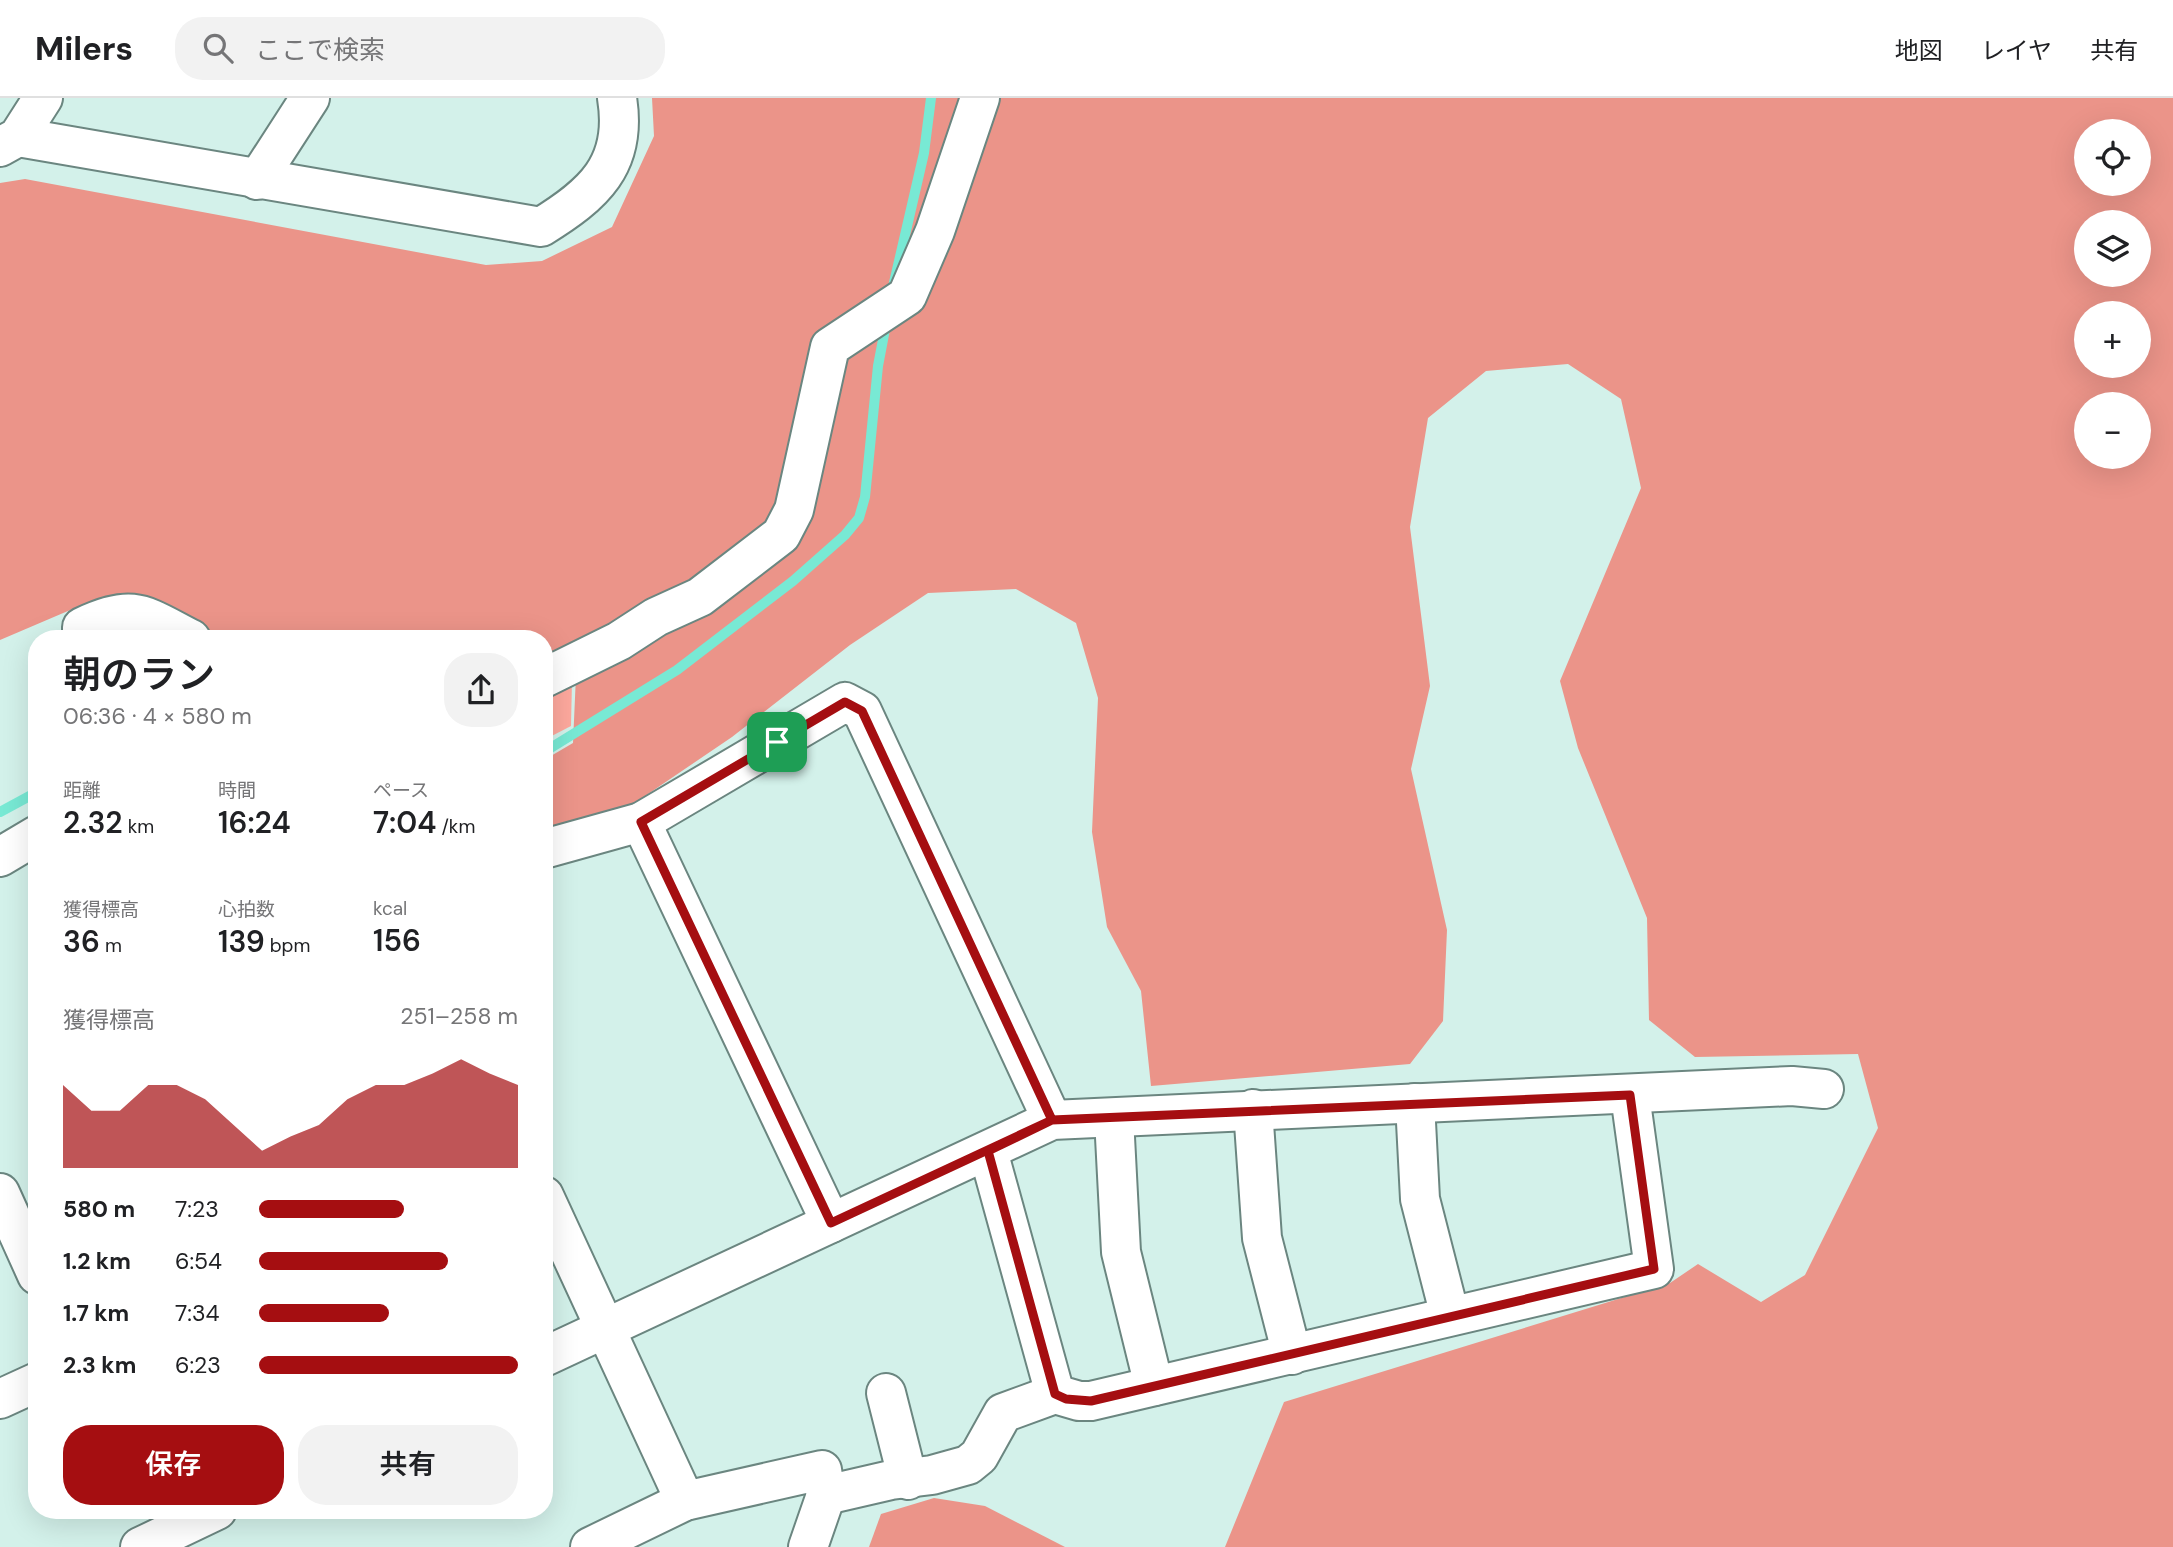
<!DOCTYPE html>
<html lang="ja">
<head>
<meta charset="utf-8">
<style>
	body { margin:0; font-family:"DM Sans","Noto Sans JP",sans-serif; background:#f2f2f2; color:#202124; height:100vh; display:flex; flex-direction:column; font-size:26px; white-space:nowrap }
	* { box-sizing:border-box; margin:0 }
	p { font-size:23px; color:#757577 }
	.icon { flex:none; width:38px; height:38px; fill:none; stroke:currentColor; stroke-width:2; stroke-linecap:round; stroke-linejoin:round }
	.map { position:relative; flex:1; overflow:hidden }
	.panel { position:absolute; left:28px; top:532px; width:525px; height:889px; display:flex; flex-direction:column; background:#fff; border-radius:28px; box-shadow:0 7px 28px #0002 }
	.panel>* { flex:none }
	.controls { position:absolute; left:2074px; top:21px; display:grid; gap:14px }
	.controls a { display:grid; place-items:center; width:77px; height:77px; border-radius:50%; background:#fff; box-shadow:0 7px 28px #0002; font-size:35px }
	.pin { position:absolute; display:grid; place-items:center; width:60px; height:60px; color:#fff; margin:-30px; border-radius:14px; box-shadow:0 4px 10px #0006 }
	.round { display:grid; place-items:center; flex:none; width:74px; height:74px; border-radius:28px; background:#f2f2f2 }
	.head { display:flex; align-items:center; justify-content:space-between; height:119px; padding:0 35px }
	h1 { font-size:38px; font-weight:600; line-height:52px }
	.stats { display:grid; grid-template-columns:repeat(3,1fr); gap:10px; height:119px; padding:7px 35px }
	.stats div { display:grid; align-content:center }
	.stats b { font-size:30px; font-weight:600 }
	.stats small { font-size:19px; font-weight:400 }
	.stats p { font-size:19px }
	.chart { height:196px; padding:14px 35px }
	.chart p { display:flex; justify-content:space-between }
	.chart svg { width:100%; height:126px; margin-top:7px; fill:#a50e11; opacity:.7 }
	.button { display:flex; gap:14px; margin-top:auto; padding:14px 35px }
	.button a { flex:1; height:80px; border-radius:28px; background:#a50e11; color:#fff; font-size:28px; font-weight:600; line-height:80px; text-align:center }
	.button a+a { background:#f2f2f2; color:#202124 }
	ul { padding:0 35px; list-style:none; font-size:23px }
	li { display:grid; grid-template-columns:112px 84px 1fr; align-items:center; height:52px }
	li i { height:18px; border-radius:9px; background:#a50e11 }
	header { display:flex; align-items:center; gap:42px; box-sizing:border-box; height:98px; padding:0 35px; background:#fff; border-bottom:2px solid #e0e0e0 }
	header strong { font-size:33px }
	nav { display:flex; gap:38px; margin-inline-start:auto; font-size:24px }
	.search { width:490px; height:63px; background:#f2f2f2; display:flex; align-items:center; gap:18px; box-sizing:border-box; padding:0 24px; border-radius:28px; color:#757577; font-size:26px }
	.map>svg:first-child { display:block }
</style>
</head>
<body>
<header>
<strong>Milers</strong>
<div class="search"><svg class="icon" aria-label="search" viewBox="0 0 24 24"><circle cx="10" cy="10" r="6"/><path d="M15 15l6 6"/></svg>ここで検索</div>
<nav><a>地図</a><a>レイヤ</a><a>共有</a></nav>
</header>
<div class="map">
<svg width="2173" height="1449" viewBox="0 0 2173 1449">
	<rect width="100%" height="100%" fill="#d3f1ea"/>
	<path fill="#fda89d" d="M572,581l-1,47 -27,14v-46z"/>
	<g fill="#eb9489" fill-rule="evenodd">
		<path d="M652,0h1521v1449h-948l59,-145 386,-119 28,-19 63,38 44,-27 73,-147 -20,-74 -163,3 -46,-37 -2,-102 -69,-170 -18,-67 81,-193 -20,-89 -53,-35 -82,7 -58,47 -18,109 20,159 -19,83 36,161 -4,91 -33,43 -259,22 -10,-95 -34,-64 -15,-95 6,-134 -22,-75 -60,-34 -88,4 -78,52 -118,92 -112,76 -76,20v-73l29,-17 3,-68 -32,-13v-23h-314l-88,-38 -17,-4 -29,2 -96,41v-457l25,-4 461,86 56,-4 70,-34 42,-91zM2086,33h52v53h-52zM2086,124h52v53h-52zM2086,215h52v53h-52zM2086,306h52v53h-52z"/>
		<path d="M934,1400l51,8 80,41h-196l12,-33z"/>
	</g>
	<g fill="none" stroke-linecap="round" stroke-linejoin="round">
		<g stroke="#78e9d4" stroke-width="10">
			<path d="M893,189l31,-134 7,-55"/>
			<path d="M544,654l133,-82 116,-89 52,-46 14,-17 6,-21 13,-131 8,-42"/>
			<path d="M0,714l37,-20"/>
		</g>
		<g stroke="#6b8680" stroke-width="42">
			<g id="minor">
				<path d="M18,39l523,90c52,-32 87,-62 76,-129"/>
				<path d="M0,49l18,-10 25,-39"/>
				<path d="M257,82l53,-82"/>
				<path d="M82,541v-12c52,-25 62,-12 109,12"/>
				<path d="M544,580l75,-37 37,-24 44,-20 81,-62 13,-25 36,-163 77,-51 28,-65 45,-133"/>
				<path d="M641,724l190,401"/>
				<path d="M544,751l97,-27 204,-120 17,9 190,409"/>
				<path d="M0,759l37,-22"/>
				<path d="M1415,1005l5,96 30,117"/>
				<path d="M1253,1011l9,129 30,117"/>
				<path d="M1114,1020l7,134 33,134"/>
				<path d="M988,1053l67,243 24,7h12l563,-132 -24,-174"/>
				<path d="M0,1095l37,82"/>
				<path d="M544,1098l141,305"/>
				<path d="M544,1259l508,-237 740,-34 32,3"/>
				<path d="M886,1295l22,87"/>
				<path d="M0,1301l37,-17"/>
				<path d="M140,1449l77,-37"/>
				<path d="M590,1449l95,-46 137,-31 4,25 65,-15 41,-5 36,-10 11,-9 24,-43 52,-19"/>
				<path d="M808,1449l18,-52"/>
			</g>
		</g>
		<use href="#minor" stroke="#fff" stroke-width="38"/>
	</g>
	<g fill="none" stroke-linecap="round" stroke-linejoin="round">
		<g stroke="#fff" stroke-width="14">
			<path id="route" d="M777,644l68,-40 17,9 190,409 -64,31 67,243 11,5 25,2 563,-132 -24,-174 -578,25 -221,103 -190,-401 136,-80"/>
		</g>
		<use href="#route" stroke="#a50e11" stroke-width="9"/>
	</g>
</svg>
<div class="controls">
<a><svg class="icon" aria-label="locate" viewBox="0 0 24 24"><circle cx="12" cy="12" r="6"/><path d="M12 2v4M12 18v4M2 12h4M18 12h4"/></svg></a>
<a><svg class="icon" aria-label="layers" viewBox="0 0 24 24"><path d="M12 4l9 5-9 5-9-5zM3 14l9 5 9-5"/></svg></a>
<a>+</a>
<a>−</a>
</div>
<div class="pin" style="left:777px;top:644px;background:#1e9e55"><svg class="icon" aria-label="arrive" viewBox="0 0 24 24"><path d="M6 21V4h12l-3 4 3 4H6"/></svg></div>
<section class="panel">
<div class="head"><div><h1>朝のラン</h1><p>06:36 · 4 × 580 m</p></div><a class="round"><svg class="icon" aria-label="share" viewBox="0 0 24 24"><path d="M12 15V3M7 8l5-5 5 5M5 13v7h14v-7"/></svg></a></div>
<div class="stats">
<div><p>距離</p><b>2.32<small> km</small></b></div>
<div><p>時間</p><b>16:24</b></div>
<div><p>ペース</p><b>7:04<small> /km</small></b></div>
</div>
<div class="stats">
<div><p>獲得標高</p><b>36<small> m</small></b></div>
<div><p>心拍数</p><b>139<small> bpm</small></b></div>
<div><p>kcal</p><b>156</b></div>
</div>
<div class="chart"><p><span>獲得標高</span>251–258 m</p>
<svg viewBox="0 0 160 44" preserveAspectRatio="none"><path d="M0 44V15L10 24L20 24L30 15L40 15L50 20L60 29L70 38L80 33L90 29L100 20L110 15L120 15L130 11L140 6L150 11L160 15V44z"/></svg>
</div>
<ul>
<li><b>580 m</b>7:23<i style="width:56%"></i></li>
<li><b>1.2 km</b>6:54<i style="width:73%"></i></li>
<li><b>1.7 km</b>7:34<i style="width:50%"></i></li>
<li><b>2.3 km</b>6:23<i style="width:100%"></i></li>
</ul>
<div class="button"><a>保存</a><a>共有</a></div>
</section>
</div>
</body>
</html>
